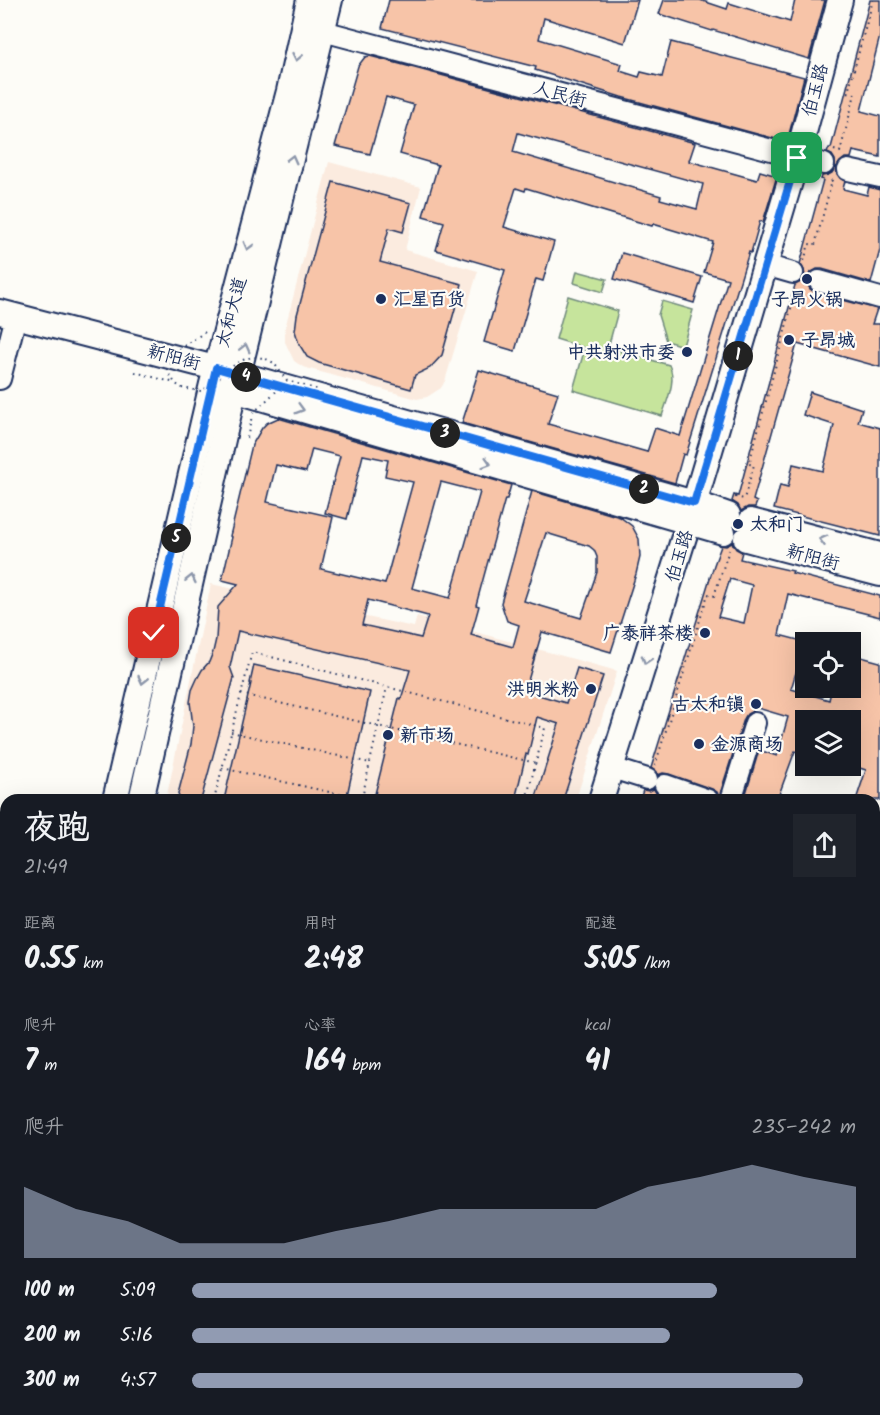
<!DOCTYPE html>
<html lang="zh">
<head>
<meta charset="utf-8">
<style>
	body { margin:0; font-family:Kalam,"LXGW WenKai TC",sans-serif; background:#20242c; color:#f1f3f6; height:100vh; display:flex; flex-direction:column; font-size:22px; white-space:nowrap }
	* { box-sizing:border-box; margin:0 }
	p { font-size:20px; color:#9ea1a6 }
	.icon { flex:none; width:33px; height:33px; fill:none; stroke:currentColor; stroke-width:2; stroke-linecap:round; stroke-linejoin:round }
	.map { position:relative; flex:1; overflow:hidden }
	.side { position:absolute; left:0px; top:794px; width:880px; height:622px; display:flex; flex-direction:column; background:#171b24; border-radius:18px 18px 0 0; box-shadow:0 6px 24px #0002 }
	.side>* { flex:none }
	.controls { position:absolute; left:795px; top:632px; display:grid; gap:12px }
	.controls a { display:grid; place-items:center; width:66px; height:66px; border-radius:0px; background:#171b24; box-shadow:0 6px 24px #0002; font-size:30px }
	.pin { position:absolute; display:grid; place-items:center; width:51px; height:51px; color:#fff; margin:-26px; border-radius:12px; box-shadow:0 3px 9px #0006 }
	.km { position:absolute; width:30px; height:30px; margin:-15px; border-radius:50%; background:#222; color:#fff; font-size:16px; line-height:30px; text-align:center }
	.round { display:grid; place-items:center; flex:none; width:63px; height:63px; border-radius:0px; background:#20242c }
	.summary { display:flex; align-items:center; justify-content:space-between; height:102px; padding:0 24px }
	h1 { font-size:33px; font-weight:700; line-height:45px }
	.metrics { display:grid; grid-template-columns:repeat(3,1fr); gap:9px; height:102px; padding:6px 24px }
	.metrics div { display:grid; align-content:center }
	.metrics b { font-size:30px; font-weight:700 }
	.metrics small { font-size:16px; font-weight:400 }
	.metrics p { font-size:16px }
	.chart { height:168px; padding:12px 24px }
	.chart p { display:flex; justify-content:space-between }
	.chart svg { width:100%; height:108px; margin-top:6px; fill:#919bb2; opacity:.7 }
	ul { padding:0 24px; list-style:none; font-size:20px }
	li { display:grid; grid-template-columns:96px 72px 1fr; align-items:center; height:45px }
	li i { height:15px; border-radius:8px; background:#919bb2 }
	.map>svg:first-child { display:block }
</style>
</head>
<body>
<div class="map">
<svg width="880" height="1415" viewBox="0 0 880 1415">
	<rect width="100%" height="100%" fill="#fdfcf7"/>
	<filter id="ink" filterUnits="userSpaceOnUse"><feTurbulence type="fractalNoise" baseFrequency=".0167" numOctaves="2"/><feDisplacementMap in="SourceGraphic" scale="12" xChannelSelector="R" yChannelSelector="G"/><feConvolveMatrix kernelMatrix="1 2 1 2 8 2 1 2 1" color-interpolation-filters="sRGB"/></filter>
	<g filter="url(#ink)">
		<g fill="#fbebdf">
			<path d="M329,162l92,25 -16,63 73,21 -33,110 -4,7 -14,9 -10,2 -114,-32 -9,-6 -9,-19v-14z"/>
			<path d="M211,584l203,43 3,-11 200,55 -41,128 -410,1z"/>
			<path d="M535,1410h81l-2,5h-80z"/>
		</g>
		<g fill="#c6e49c" stroke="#708a7d" stroke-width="1.5">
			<path d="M577,271l30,8 -4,13 -29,-9z"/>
			<path d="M568,296l50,15 -10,37 61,17c8,15 -2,35 -7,51l-89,-26 12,-42 -29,-9z"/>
			<path d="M662,301l31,9 -10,36 -17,-5 -8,-26z"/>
		</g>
		<g fill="#f7c4a8" stroke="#1b2f5e" stroke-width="1.5" fill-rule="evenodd">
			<path d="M389,0h249l-13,43 -81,-25 -5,21 83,25 -2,7 19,6 2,-5 21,5 9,-35 133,35 -17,65 -166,-45 -86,-27 1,-3 -154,-39z"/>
			<path d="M664,0h36l27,9 2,-6 61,19 5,-22h30l-16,59 -96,-29 -1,1 -53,-17z"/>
			<path d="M870,0h10v36l-19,75 19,5v41l-27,-6 -2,7h-6l-5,4 -4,6 1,6 3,4 5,3 -2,8 24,6 2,-8 11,3v60l-9,33 -49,-14h-5l-7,4 -3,5v5l3,6 6,4 61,16 -5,15h8v43l-83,-23 -44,156 4,2 -2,5h-7l-7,4 -3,-6 -6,-4 2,-6 4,1 57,-211 6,-3 4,-6 -1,-6 -4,-6 23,-84 -2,-1 1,-3 6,-1 4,-2 3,-5v-8l-3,-5 -5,-2 2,-5h2z"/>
			<path d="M370,56l325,87 -6,18 68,19 3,-9 17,5 -14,46 -3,-1 -9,32 -2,-1 -63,203 -3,-1 -8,29 -213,-60 17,-53 79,23 -10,31 99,28 8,-24 25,8 48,-157 -24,-7 9,-30 -60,-18 -1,2 -126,-38 -1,3 -9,-3 -12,39 50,15 -11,39 -7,-2 -21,72 -31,-9 21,-72 -69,-20 8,-28 -21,-6 15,-51 -38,-11 14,-49 -28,-8 -16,57 -35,-8 23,-80 7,-9zM518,133l185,51 -6,25 -37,-10 1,-3 -148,-44z"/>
			<path d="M333,182l78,21 -8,29 -14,-4 -9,34 82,22 -20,71 -12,13 -15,7 -4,14 -92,-26 -12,-6 -8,-13 -4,-13 2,-16z"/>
			<path d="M622,253l80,24 -8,26 -80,-24z"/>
			<path d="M810,392l52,17 -4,13 22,6v108l-106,-27 6,-24 8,2 5,-23 30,7 11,-46 -31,-10z"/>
			<path d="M278,418l233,67 -4,14h-2l-29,106 3,1 -8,29 42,12 6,-22 -12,-4 -6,-18 31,-112 88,26 12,9 7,13 1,18 -4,17 -25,78 -69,-20 -17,59 41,12 11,-35 26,8 -40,124h-28l24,-76 -22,-7 -9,38 -2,-1 -11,46h-118l-22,-6 24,-96 2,1 9,-29 -172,-39 -8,36 4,11 -33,122h-21l-2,-6 13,-50 2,-18 -3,-24 2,-12 5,-11 5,-9 7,-8 4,-10 3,-13 2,-32 20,-23 -16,-4 10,-43 -2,-1 22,-91 10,-17 5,-5zM312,449l28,7 -15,57 22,6 16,-64 25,5 -3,16 28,6 -28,102 -64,-15 12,-52 -66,-15 9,-37 30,7zM441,482l39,10 -30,106 -38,-10zM546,533l43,13 5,4 3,7v15l-16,46 -57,-17zM368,600l60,16 -7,22 -59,-13z"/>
			<path d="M732,543l4,6 6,3 -2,7 53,12 -1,2 88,23v21l-92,-23 -9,41 27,7v18l-6,-1 -9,30 38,11 3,-13h18v-33l30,8v138h-24l10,-30 -16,-5v-45h-44v33l-11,-2 -18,49h-33l15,-50 18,6 11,-39 -34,-10 -1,4 -6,3 -3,5 -25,78 -2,-5 -5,-3 -43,-15 -6,-1 -5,2 -3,-4 -4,-3 63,-203 7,-19 -3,-1 8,1zM730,579l22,6 -8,38 -26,-6z"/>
			<path d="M254,665l116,27 -24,108h-122l27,-117h-1z"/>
			<path d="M654,789l2,4 5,3 9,4h-30l3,-10 6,1z"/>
		</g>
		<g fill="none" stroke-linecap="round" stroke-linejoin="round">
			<g stroke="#1b2f5e" stroke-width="24">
				<g id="minor">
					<path d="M323,31l501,133"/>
					<path d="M848,170l32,7"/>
					<path d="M765,265l28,8"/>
					<path d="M819,281l61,17"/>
					<path d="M0,379l16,-63"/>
					<path d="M612,768l35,11"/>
					<path d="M665,785l43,15"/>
					<path d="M731,800l24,-77"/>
					<path d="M0,872l6,1"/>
					<path d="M874,878l6,-16"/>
					<path d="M874,949l6,2"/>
					<path d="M874,1043l6,3"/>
					<path d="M0,1185l6,1"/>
					<path d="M874,1225l6,3"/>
					<path d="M0,1282h6"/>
					<path d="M874,1313l6,3"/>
					<path d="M32,1410l34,5"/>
					<path d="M673,1415l2,-5"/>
				</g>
			</g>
			<g stroke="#1b2f5e" stroke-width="28">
				<g id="major">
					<path d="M0,312l238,62 456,129 34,12"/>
					<path d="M220,386l503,146"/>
					<path d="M751,521l129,34"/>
					<path d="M746,539l134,35"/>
					<path d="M115,800l97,-416 77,-293 20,-91"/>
					<path d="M141,800l93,-409 96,-391"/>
					<path d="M601,800l88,-279 108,-363 43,-158"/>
					<path d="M0,1338l6,-27"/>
					<path d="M13,1415l1,-5"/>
					<path d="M456,1415l1,-5"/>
				</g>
			</g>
			<g stroke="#1b2f5e" stroke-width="2" stroke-dasharray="1.5 4.5" stroke-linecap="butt">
				<path d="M834,150l6,2 15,-58 -7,-2 25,-92"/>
				<path d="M804,261l5,-17 6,1 17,-64 -2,-1"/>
				<path d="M135,372l40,11"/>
				<path d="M247,438l5,-22"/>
				<path d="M735,497l9,2 10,-34 -5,-1 47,-174"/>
				<path d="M241,694l295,69"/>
				<path d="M231,732l139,31"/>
				<path d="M655,766l53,-172 6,2 15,-46"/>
				<path d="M222,768l143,32"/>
				<path d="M362,798l25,-111"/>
				<path d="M214,800l38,-148 293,76 -19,72"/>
				<path d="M519,1415v-5"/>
			</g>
			<use href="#minor" stroke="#fdfcf7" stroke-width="20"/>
			<use href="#major" stroke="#fdfcf7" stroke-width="24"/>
			<g stroke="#1b2f5e" stroke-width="2" stroke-dasharray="1.5 4.5" stroke-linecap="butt">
				<path d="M205,332l-25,16 -7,6 -2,9 -1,12 5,8 6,5 20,3 7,-4 21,-18 11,-8 12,-4 12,1 10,5 13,18 32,9"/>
				<path d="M253,413l34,-32"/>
			</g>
		</g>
		<defs><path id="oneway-chevron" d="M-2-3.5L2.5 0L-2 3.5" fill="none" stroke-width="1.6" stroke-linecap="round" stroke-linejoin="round" transform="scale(1.5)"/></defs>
		<g stroke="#8c96aa">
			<use href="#oneway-chevron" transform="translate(297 57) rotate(102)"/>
			<use href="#oneway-chevron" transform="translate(292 159) rotate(-76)"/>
			<use href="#oneway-chevron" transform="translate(248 246) rotate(105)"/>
			<use href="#oneway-chevron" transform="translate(245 348) rotate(-76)"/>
			<use href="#oneway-chevron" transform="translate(300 409) rotate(16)"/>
			<use href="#oneway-chevron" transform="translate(487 463) rotate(16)"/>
			<use href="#oneway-chevron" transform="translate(823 540) rotate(-165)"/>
			<use href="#oneway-chevron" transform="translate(191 579) rotate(-77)"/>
			<use href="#oneway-chevron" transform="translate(646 660) rotate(107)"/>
			<use href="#oneway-chevron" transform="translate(143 680) rotate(103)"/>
		</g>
	</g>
	<g fill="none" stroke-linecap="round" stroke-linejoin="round" filter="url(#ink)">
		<g stroke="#fff" stroke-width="12">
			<path id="route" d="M154,633l62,-265 478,135 103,-345"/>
		</g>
		<use href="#route" stroke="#1a73e8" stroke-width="8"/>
	</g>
	<g fill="#1b2f5e" stroke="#fdfcf7" stroke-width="2">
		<circle cx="807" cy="279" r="6"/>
		<circle cx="381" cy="299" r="6"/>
		<circle cx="789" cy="340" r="6"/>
		<circle cx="687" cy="352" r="6"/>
		<circle cx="738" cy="524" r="6"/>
		<circle cx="705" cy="633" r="6"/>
		<circle cx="591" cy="689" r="6"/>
		<circle cx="756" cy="704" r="6"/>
		<circle cx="388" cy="735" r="6"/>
		<circle cx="699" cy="744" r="6"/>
	</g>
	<g text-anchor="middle" stroke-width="4.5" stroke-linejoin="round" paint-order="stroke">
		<g font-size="18" fill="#1b2f5e" stroke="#fdfcf7">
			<text transform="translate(815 90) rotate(-75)" y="6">伯玉路</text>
			<text transform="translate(560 94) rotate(15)" y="6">人民街</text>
			<text transform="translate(231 312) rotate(-75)" y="6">太和大道</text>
			<text transform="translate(174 357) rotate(15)" y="6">新阳街</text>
			<text transform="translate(679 556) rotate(-73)" y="6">伯玉路</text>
			<text transform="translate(813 557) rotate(15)" y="6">新阳街</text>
		</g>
		<g font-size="18" font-weight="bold" fill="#1b2f5e" stroke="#fdfcf7" text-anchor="start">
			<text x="393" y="305">汇星百货</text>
			<text x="807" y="305" text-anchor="middle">子昂火锅</text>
			<text x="801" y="346">子昂城</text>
			<text x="675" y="358" text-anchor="end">中共射洪市委</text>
			<text x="750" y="530">太和门</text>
			<text x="693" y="639" text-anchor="end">广泰祥茶楼</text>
			<text x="579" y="695" text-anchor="end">洪明米粉</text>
			<text x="744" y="710" text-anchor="end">古太和镇</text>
			<text x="400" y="741">新市场</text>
			<text x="711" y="750">金源商场</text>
		</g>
	</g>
</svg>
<div class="controls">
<a><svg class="icon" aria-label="locate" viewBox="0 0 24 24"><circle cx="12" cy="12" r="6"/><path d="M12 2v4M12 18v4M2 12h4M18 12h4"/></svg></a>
<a><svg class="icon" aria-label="layers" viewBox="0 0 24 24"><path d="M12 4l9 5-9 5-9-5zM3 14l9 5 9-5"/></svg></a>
</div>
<div class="pin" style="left:797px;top:158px;background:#1e9e55"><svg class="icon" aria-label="arrive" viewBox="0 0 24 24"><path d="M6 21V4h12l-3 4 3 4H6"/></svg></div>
<div class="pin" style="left:154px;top:633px;background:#d93025"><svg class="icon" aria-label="check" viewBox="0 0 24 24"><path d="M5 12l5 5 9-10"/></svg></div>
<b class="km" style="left:738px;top:356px">1</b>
<b class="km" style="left:644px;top:489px">2</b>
<b class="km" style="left:445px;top:433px">3</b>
<b class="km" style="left:246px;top:377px">4</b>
<b class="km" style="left:176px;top:538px">5</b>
<section class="side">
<div class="summary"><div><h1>夜跑</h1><p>21:49</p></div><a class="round"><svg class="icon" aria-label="share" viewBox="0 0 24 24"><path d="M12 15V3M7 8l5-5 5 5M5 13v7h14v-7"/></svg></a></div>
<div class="metrics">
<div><p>距离</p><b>0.55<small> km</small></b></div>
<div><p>用时</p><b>2:48</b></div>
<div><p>配速</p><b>5:05<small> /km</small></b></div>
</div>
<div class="metrics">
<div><p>爬升</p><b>7<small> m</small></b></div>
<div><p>心率</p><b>164<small> bpm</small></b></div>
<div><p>kcal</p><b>41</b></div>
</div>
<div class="chart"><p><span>爬升</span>235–242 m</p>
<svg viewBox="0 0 160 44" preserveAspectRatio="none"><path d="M0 44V15L10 24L20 29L30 38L40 38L50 38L60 33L70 29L80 24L90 24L100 24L110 24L120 15L130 11L140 6L150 11L160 15V44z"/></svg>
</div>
<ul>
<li><b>100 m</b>5:09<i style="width:79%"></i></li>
<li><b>200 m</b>5:16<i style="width:72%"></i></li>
<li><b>300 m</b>4:57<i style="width:92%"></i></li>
</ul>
</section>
</div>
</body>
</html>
